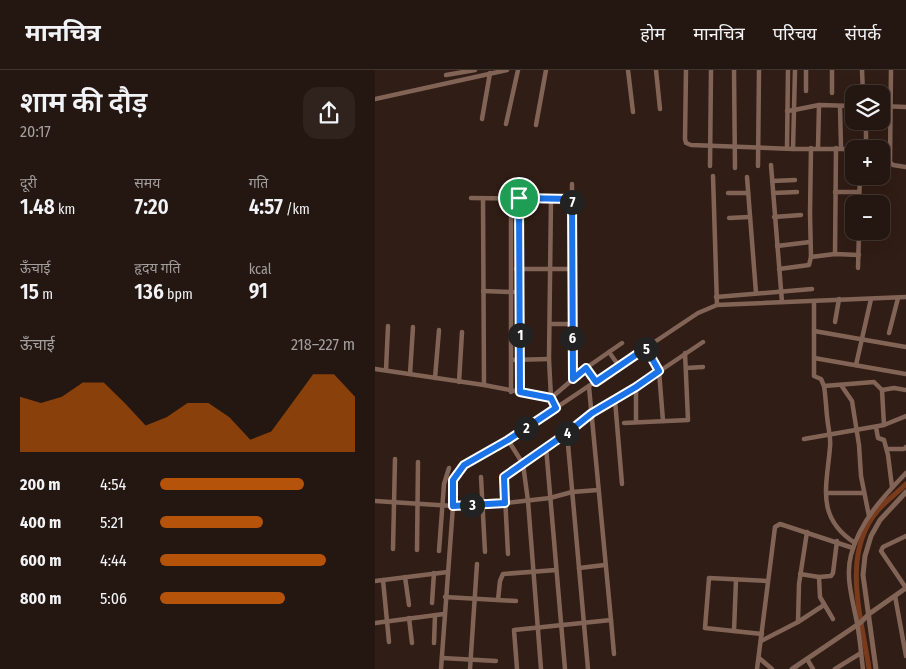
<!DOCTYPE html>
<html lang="hi">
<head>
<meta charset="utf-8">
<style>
	body { margin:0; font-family:"Fira Sans Condensed","Noto Sans Devanagari",sans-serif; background:#30231e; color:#f1f3f6; height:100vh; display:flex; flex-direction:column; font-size:19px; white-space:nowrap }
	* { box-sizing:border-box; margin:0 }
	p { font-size:16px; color:#a39f9f }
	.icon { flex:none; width:28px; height:28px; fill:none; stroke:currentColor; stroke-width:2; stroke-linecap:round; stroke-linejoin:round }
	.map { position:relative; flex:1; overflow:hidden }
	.drawer { display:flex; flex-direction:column; background:#241610; width:375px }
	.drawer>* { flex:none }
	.buttons { position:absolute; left:470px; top:15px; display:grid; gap:10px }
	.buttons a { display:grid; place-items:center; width:45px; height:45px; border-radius:10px; background:#241610; box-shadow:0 5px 20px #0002,0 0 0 1px #413530; font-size:25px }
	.pin { position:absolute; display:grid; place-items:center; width:42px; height:42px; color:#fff; margin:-21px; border:2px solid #fff; border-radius:50%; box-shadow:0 1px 5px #0007 }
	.km { position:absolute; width:25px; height:25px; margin:-12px; border-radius:50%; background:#222; color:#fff; font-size:14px; line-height:25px; text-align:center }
	.round { display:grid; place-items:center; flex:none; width:52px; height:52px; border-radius:15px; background:#30231e }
	.overview { display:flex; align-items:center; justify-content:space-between; height:85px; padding:0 20px }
	h1 { font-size:28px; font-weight:600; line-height:38px }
	.stats { display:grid; grid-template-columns:repeat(3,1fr); gap:8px; height:85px; padding:5px 20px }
	.stats div { display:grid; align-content:center }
	.stats b { font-size:21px; font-weight:600 }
	.stats small { font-size:14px; font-weight:400 }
	.stats p { font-size:14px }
	.chart { height:140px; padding:10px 20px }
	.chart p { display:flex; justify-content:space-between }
	.chart svg { width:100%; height:90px; margin-top:5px; fill:#b45309; opacity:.7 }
	ul { padding:0 20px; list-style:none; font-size:16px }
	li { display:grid; grid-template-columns:80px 60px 1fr; align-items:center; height:38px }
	li i { height:12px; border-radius:6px; background:#b45309 }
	header { display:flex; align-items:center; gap:30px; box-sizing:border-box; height:70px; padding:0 25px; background:#241610; border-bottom:1px solid #413530 }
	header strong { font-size:24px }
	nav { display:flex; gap:28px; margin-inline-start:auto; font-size:18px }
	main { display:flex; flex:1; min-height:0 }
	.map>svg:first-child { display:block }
</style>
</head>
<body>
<header>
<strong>मानचित्र</strong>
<nav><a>होम</a><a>मानचित्र</a><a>परिचय</a><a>संपर्क</a></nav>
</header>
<main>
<section class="drawer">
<div class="overview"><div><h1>शाम की दौड़</h1><p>20:17</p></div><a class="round"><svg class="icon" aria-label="share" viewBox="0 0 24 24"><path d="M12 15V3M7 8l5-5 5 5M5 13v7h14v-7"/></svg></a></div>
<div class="stats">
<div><p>दूरी</p><b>1.48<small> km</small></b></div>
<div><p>समय</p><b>7:20</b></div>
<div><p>गति</p><b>4:57<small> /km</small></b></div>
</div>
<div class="stats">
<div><p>ऊँचाई</p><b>15<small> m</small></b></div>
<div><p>हृदय गति</p><b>136<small> bpm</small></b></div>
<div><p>kcal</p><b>91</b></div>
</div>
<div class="chart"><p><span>ऊँचाई</span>218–227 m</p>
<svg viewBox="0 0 160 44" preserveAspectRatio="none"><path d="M0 44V17L10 20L20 17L30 10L40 10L50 20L60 31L70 27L80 20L90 20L100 27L110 38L120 34L130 20L140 6L150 6L160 17V44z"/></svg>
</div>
<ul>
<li><b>200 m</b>4:54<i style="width:74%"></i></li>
<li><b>400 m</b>5:21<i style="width:53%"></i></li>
<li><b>600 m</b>4:44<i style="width:85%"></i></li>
<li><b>800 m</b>5:06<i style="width:64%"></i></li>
</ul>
</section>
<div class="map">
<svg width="531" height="599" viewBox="0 0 531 599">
	<rect width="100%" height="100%" fill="#301d15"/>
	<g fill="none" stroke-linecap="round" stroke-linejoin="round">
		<path stroke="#793b1c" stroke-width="5" d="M494,599c-7,-51 -29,-115 9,-159 8,-9 19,-17 28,-26"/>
		<g stroke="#826457" stroke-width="4.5">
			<path d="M253,0l5,42"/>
			<path d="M281,0l4,39"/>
			<path d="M311,0l-1,69 1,4 5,2 102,4"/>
			<path d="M359,0l1,98"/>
			<path d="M420,0l-1,40 25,-5 35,1"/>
			<path d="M457,0v23"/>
			<path d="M487,0l1,24"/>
			<path d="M516,0l-1,92 3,3 13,2"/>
			<path d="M71,5l29,-5"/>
			<path d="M431,21v-21"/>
			<path d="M0,29l132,-29"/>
			<path d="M465,36l1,42"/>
			<path d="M506,36l25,1"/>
			<path d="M412,41l7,-1 -1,39h75"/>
			<path d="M107,49l8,-46"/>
			<path d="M131,54l12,-54"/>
			<path d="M161,55l10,-55"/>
			<path d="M412,78l1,-78"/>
			<path d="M436,78l-1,65 1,44 24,-3 24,1"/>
			<path d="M443,78l1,-43"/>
			<path d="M491,79v-28"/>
			<path d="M506,79h9"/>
			<path d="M396,95l11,137"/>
			<path d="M335,96l1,-96"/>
			<path d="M383,96l1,-96"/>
			<path d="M338,106l4,129"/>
			<path d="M372,107l9,116"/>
			<path d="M397,111l23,-1"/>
			<path d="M197,114l1,195"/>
			<path d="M144,116l1,206"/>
			<path d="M460,122h24"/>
			<path d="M353,123h20"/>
			<path d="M398,123l24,-1"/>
			<path d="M96,128l101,1"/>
			<path d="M108,128l1,187"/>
			<path d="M176,129l-2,160 2,39 5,10"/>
			<path d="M484,134l1,-28"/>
			<path d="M399,147l27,-2"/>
			<path d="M354,148l20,-1"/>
			<path d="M402,176l33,-4"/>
			<path d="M460,184l1,-106"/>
			<path d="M483,198l1,-37"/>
			<path d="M141,199h56"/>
			<path d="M404,199l30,-4 2,-8"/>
			<path d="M108,221l30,1"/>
			<path d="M341,227l96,-8"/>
			<path d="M460,252l4,-23"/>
			<path d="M175,254h22"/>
			<path d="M439,261l92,16"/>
			<path d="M514,263l9,-35"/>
			<path d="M271,278l13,23 4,50"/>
			<path d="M234,282l10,14"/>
			<path d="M439,288v-57"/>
			<path d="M136,290l38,-1"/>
			<path d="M481,295l15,-66"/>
			<path d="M211,298l10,14"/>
			<path d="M311,298l17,-1"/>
			<path d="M0,299l109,16 67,13 35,-30 36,-25"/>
			<path d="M11,300l2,-44"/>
			<path d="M35,304l3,-47"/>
			<path d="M60,308l4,-48"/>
			<path d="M84,312l3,-50"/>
			<path d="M466,315l11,16 7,44 2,31 8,40"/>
			<path d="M449,316l50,-4 8,8 12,-2 12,2"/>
			<path d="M507,320l2,35"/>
			<path d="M136,322v-200"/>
			<path d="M240,330l7,84"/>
			<path d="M261,352v-35"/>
			<path d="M249,353l64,-3 -3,-67"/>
			<path d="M501,357l2,11 6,2 4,15 4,32"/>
			<path d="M192,363l21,236"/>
			<path d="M429,369l80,-14 22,-9"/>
			<path d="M133,370l15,24 5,37 13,168"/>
			<path d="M171,377l19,222"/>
			<path d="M512,379h17l2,-2"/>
			<path d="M106,407l4,75"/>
			<path d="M451,423h38"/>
			<path d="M0,431l78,5 52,-3 45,-5 22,-6 26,-2"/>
			<path d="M531,466l-23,11 -2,4 25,37"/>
			<path d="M480,473c-40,-26 -28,-57 -25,-96 1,-8 -1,-15 -2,-23 -2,-13 -2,-26 -4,-38l-3,-7 -7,-3v-18l92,16"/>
			<path d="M18,479l2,-90"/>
			<path d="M42,480l1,-88"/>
			<path d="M64,481l5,-67 5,-16"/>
			<path d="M133,484l-4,-77 63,-44 25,-20 44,-26 67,-45"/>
			<path d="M204,498l26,-3"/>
			<path d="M425,504l19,3 12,-1 2,-3 4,-32"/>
			<path d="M30,507l4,28"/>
			<path d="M444,507l1,20 13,22"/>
			<path d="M8,510l6,62"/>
			<path d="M0,511l73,-9"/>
			<path d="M520,526l11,60"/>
			<path d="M70,527l71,4"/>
			<path d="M123,530l2,-19 3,-7 53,-4"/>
			<path d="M57,533l2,-30"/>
			<path d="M34,548l3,25"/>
			<path d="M236,550l3,34"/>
			<path d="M423,552l1,-38 8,-52"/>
			<path d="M0,553l69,-9"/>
			<path d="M359,561l2,-51"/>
			<path d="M387,564l-57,-6 4,-50 58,3"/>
			<path d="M386,571l37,-19 26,-17"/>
			<path d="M59,573l1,-28"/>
			<path d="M67,588l54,3"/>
			<path d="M384,588l13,11"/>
			<path d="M432,589l6,10"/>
			<path d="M66,599l12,-163v-26l11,-15 44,-25 190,-127 19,-8 189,-8"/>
			<path d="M95,599l7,-105"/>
			<path d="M142,599l-3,-39 97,-10 -22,-233"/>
			<path d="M382,599l18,-142 5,-3 73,24"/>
			<path d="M460,599l26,-16"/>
			<path d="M488,599c-2,-15 -3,-31 -6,-46 -4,-22 -12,-46 -6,-68 9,-34 32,-58 55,-82"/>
		</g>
		<g stroke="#826457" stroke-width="5">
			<path d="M417,599l68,-46 9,-9 37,-26"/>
			<path d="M501,599l-13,-94 2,-19 6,-20 9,-16 26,-28"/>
		</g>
	</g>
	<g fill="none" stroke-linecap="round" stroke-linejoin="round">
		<g stroke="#fff" stroke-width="10">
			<path id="route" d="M144,128l53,1 1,180 13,-11 10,14 50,-34 13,23 -23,16 -44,26 -25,20 -63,44 1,26 -52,3v-26l11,-15 44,-25 48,-32 -5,-10 -31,-6z"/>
		</g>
		<use href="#route" stroke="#1a73e8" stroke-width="6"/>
	</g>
</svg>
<div class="buttons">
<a><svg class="icon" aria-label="layers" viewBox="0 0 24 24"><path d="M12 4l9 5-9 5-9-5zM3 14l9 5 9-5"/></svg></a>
<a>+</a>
<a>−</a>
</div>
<div class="pin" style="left:144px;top:128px;background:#1e9e55"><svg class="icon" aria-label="arrive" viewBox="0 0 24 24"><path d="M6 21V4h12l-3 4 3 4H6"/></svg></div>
<b class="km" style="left:145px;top:265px">1</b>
<b class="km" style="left:151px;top:358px">2</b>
<b class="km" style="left:97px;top:435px">3</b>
<b class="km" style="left:192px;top:363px">4</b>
<b class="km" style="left:271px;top:279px">5</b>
<b class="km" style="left:197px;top:268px">6</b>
<b class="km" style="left:197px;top:132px">7</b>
</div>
</main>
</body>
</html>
